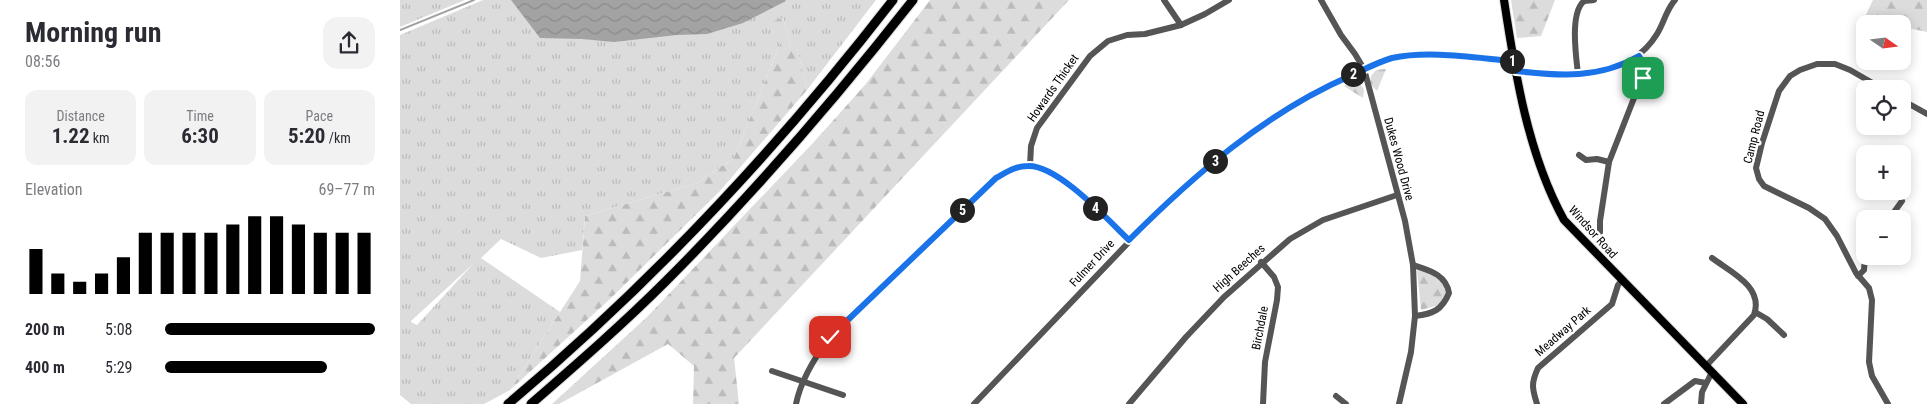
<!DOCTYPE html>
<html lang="en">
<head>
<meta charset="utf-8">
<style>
	body { margin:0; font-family:"Roboto Condensed",sans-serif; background:#f2f2f3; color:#2b2b33; height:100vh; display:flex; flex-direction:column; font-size:19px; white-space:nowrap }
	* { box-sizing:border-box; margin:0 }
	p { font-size:16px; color:#7c7c81 }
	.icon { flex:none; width:28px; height:28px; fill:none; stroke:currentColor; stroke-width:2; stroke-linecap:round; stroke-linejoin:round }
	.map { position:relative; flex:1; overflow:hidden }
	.drawer { display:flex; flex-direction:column; background:#fff; width:400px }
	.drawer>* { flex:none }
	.needle { width:32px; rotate:104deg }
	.controls { position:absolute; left:1456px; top:15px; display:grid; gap:10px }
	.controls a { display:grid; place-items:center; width:55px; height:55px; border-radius:10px; background:#fff; box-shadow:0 2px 12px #0003; font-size:25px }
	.pin { position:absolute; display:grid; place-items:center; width:42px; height:42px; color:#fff; margin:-21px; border-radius:10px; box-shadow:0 2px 8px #0006 }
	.km { position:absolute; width:25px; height:25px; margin:-12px; border-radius:50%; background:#222; color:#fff; font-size:14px; line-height:25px; text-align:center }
	.round { display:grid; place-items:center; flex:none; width:52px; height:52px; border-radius:15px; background:#f2f2f3 }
	.overview { display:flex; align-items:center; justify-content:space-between; height:85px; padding:0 25px }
	h1 { font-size:28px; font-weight:700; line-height:38px }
	.metrics { display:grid; grid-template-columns:repeat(3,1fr); gap:8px; height:85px; padding:5px 25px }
	.metrics div { display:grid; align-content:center; border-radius:12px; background:#f2f2f3; text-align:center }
	.metrics b { font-size:21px; font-weight:700 }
	.metrics small { font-size:14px; font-weight:400 }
	.metrics p { font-size:14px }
	.chart { height:140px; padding:10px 25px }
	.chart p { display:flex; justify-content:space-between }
	.chart svg { width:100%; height:90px; margin-top:5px; stroke:#000; stroke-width:6 }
	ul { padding:0 25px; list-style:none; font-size:16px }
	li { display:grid; grid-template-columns:80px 60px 1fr; align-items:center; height:38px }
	li i { height:12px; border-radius:6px; background:#000 }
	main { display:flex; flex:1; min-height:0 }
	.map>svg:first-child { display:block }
</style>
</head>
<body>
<main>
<section class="drawer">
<div class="overview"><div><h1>Morning run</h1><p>08:56</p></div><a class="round"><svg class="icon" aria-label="share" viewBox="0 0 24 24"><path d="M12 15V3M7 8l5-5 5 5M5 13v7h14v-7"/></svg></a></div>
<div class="metrics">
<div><p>Distance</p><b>1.22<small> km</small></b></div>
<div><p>Time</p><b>6:30</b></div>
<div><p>Pace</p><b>5:20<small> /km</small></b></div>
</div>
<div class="chart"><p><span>Elevation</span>69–77 m</p>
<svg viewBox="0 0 160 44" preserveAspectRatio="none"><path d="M5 44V22M15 44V34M25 44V38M35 44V34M45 44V26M55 44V14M65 44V14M75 44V14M85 44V14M95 44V10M105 44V6M115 44V6M125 44V10M135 44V14M145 44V14M155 44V14"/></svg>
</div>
<ul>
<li><b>200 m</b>5:08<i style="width:100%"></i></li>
<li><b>400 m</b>5:29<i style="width:77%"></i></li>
</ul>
</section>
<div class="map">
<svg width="1527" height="404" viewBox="0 0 1527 404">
	<defs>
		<pattern id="grass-tufts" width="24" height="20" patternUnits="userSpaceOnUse" patternTransform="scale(1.25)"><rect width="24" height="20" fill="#dcdcdc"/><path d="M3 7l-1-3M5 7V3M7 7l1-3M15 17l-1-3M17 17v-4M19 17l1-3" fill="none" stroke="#bbb"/></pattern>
		<pattern id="forest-firs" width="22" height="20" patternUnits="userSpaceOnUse" patternTransform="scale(1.25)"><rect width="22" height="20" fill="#dcdcdc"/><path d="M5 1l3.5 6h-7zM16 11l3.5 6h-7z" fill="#bbb"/></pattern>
		<pattern id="water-waves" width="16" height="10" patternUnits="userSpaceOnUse" patternTransform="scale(1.25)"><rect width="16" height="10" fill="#a3a3a3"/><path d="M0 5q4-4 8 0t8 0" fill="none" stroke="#8b8b8b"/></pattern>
	</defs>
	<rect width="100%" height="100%" fill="#fff"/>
	<g fill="url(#grass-tufts)" fill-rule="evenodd">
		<path d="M0,0h65l-65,27z"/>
		<path d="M83,0h393l-69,90 -10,-43h-6l-8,-29 -3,26 -46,114 -37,25 -112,33 -3,34 -41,8 -40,-19 -20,19 79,54 -50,78 -26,14h-73l-11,-9v-360zM73,264l-56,61 -6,-3v-1z"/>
	</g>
	<g fill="url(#forest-firs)">
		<path d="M530,0h139l-335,358 5,46h-46l1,-38 -26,-22 -109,60h-7l95,-87 166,-174 52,-58z"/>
		<path d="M1111,0h44l-14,36 -24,2z"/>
		<path d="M1473,0h54v32l-24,-5 -1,-3h-20l-19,-3z"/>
		<path d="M383,18l8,29h6l10,43 -88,102 -109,107 -100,91 70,-109 5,-65 112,-33 37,-25 46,-114 -6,-23z"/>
		<path d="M986,69l-9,22 -7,-7 1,-8 5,-6z"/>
		<path d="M950,82l10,1 4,7 -1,8 -19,-12z"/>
		<path d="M1023,268c17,10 28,14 20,36l-22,6 -4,-39z"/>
	</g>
	<path fill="url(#water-waves)" d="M111,0h274l1,1 -43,22 -36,11 -30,1 -63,7 -32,-3 -42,-1z"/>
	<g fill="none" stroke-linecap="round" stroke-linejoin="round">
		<path stroke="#a3a3a3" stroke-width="2" d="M0,30l74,-30"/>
		<g stroke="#dbdbdb" stroke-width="10">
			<path id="major" d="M1104,0c11,73 24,155 60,220l179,184"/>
		</g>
		<g stroke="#dbdbdb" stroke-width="11">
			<g id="highway">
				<path d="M108,404c143,-120 271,-257 385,-404"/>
				<path d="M131,404c46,-40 92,-80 135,-123 88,-88 170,-183 247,-281"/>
			</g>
		</g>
		<g stroke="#555" stroke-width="6">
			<path d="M764,0l17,25"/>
			<path d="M921,0l20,35 14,19 9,15 41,152 8,44 2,51 -4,36 -12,52"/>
			<path d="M1116,71c48,6 112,11 141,-37 7,-11 9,-24 18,-34"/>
			<path d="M1178,74c-2,-18 -8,-59 5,-72 3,-2 8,-1 11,-2"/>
			<path d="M1483,89l-33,-19 -15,-6h-18l-17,6 -10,6 -11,15 -17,52 -6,25 3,11 5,7 45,22 16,11 12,17 19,37 13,15 3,12 -3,62 3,14 16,28"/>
			<path d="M1502,100l25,14"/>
			<path d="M1179,155l7,5 11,-1 12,3"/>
			<path d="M630,166l1,-20 6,-18 53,-72 18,-15 19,-6 18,-1 36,-9 24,-11 24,-14"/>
			<path d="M1489,219l13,-18"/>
			<path d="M1200,242v-21l9,-59 36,-92 -1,-6 -5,-8"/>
			<path d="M861,262l13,15 4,10 -1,13 -12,62 -2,42"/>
			<path d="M1013,265c15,5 33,9 36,28 -7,17 -16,21 -34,23"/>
			<path d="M1458,276l6,-6 1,-14"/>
			<path d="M1355,312l12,7 17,16"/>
			<path d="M1306,366l48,-51c10,-28 -23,-43 -42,-57"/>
			<path d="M372,371l71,24"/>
			<path d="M936,396l10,8"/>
			<path d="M396,404c5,-25 19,-47 34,-67l166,-159c11,-6 19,-12 32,-12 31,-1 79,53 101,74"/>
			<path d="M574,404l197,-206c55,-47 112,-92 178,-122 14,-6 28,-14 43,-17 34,-9 85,-1 121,2"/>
			<path d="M729,404l57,-67 38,-40 66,-58 33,-19 74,-25"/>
			<path d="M1137,404c-5,-16 -6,-21 1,-36l74,-64 6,-19 4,-5"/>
			<path d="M1264,404l31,-23 11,2"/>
			<path d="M1301,404l1,-12 10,-20"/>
		</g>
		<use href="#major" stroke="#000" stroke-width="8"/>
		<use href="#highway" stroke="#000" stroke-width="9"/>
	</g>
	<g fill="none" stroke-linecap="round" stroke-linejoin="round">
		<g stroke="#fff" stroke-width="10">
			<path id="route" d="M430,337l166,-159c11,-6 19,-12 32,-12 30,-1 79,53 101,74 65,-65 136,-127 221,-164 13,-6 28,-14 42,-18 37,-8 84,0 121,3l3,10c44,5 83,8 123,-15l5,8 -1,14"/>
		</g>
		<use href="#route" stroke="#1a73e8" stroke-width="6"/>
	</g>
	<g text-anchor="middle" stroke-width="4.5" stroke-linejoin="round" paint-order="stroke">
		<g font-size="12" fill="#000" stroke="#fff">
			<text transform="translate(653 88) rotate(-55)" y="4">Howards Thicket</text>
			<text transform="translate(1354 137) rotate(-76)" y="4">Camp Road</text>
			<text transform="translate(999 159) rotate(75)" y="4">Dukes Wood Drive</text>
			<text transform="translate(1193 232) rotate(48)" y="4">Windsor Road</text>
			<text transform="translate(692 263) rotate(-47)" y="4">Fulmer Drive</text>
			<text transform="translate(839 268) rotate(-42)" y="4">High Beeches</text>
			<text transform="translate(860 328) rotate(-79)" y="4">Birchdale</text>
			<text transform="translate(1163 331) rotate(-41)" y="4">Meadway Park</text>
		</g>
	</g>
</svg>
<div class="controls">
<a><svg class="needle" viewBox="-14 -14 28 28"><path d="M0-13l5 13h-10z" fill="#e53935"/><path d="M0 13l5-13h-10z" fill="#7c7c81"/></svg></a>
<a><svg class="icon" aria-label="locate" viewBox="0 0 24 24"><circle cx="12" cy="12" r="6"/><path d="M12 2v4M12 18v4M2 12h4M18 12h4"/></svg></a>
<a>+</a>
<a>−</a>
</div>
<div class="pin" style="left:1243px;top:78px;background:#1e9e55"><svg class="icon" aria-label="arrive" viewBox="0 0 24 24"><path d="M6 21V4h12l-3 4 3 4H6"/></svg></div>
<div class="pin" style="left:430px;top:337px;background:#d93025"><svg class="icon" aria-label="check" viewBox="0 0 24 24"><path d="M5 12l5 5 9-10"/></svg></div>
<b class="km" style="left:1112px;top:61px">1</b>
<b class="km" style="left:953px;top:74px">2</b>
<b class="km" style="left:815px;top:161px">3</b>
<b class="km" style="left:695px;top:208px">4</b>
<b class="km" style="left:562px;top:210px">5</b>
</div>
</main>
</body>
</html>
